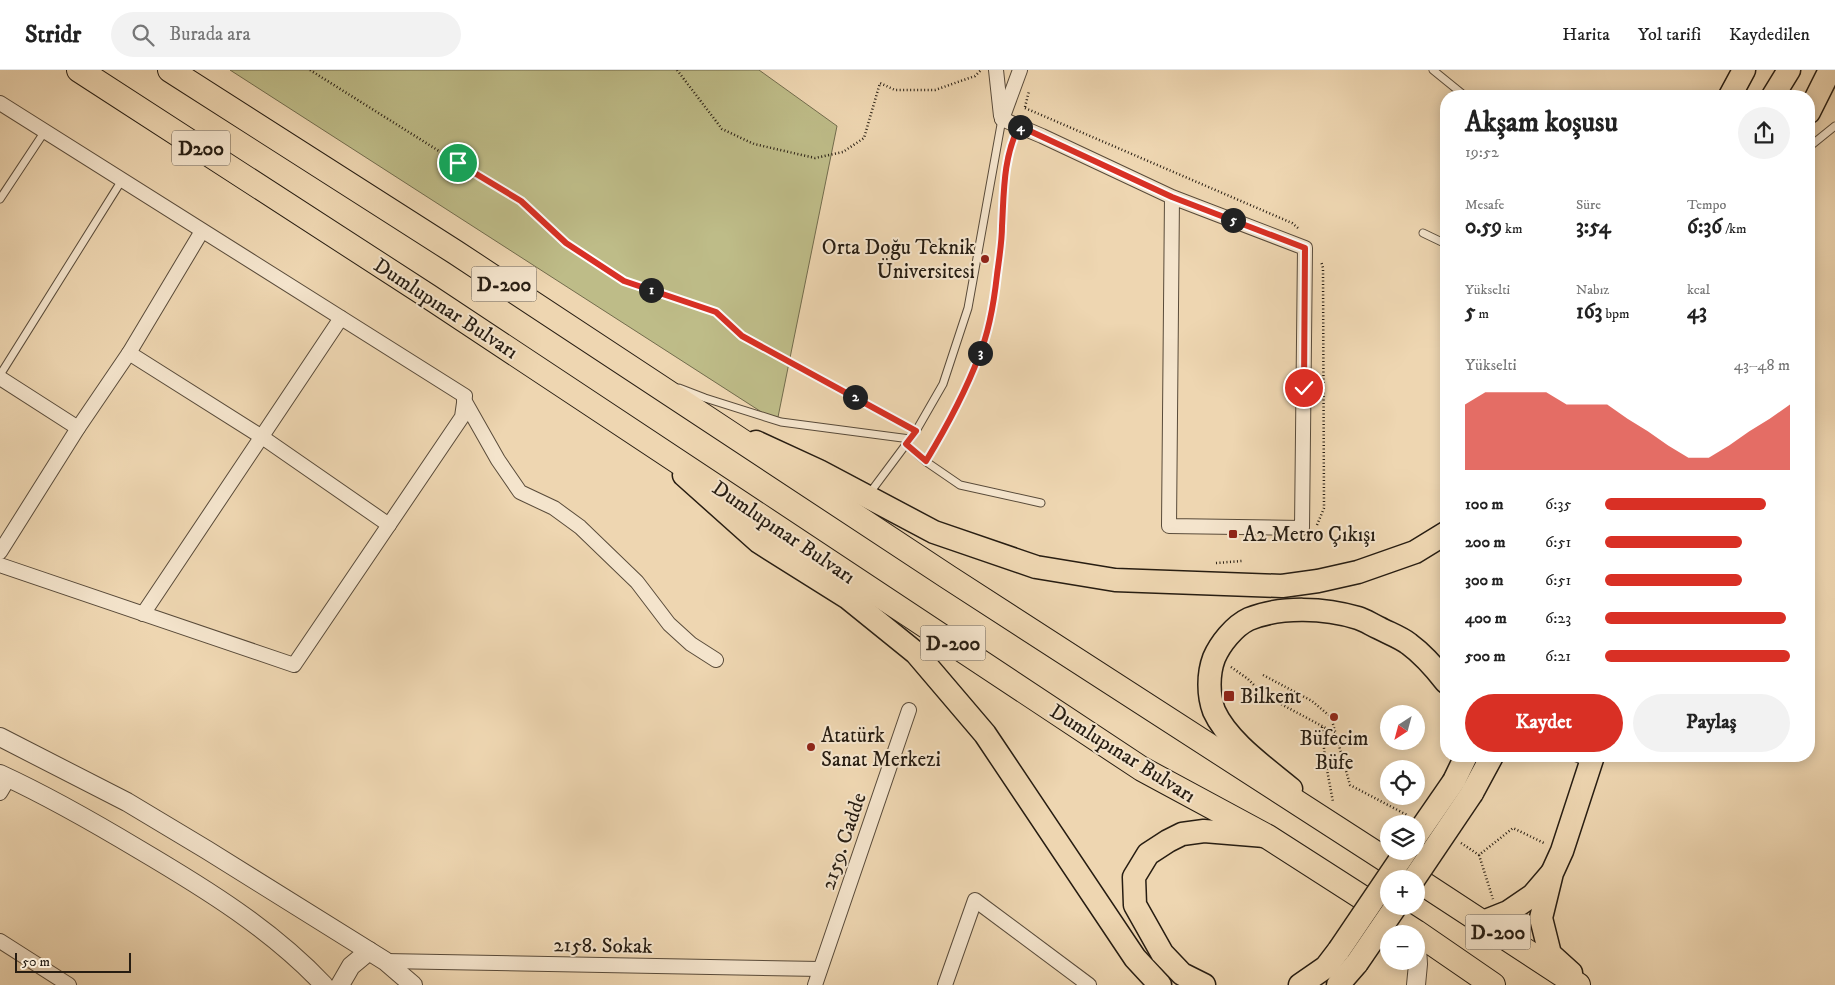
<!DOCTYPE html>
<html lang="tr">
<head>
<meta charset="utf-8">
<style>
	body { margin:0; font-family:"IM FELL DW Pica",serif; background:#f2f2f2; color:#222; height:100vh; display:flex; flex-direction:column; font-size:19px; white-space:nowrap }
	* { box-sizing:border-box; margin:0 }
	p { font-size:16px; color:#767676 }
	.icon { flex:none; width:28px; height:28px; fill:none; stroke:currentColor; stroke-width:2; stroke-linecap:round; stroke-linejoin:round }
	.map { position:relative; flex:1; overflow:hidden }
	.drawer { position:absolute; left:1440px; top:20px; width:375px; height:672px; display:flex; flex-direction:column; background:#fff; border-radius:20px; box-shadow:0 2px 12px #0003 }
	.drawer>* { flex:none }
	.needle { width:32px; rotate:216deg }
	.buttons { position:absolute; left:1380px; top:635px; display:grid; gap:10px }
	.buttons a { display:grid; place-items:center; width:45px; height:45px; border-radius:50%; background:#fff; box-shadow:0 2px 12px #0003; font-size:25px }
	.scale { position:absolute; left:15px; bottom:12px; width:116px; box-sizing:border-box; padding-left:5px; border:2px solid #271d12; border-top:0; font-size:14px; line-height:18px; white-space:nowrap; color:#271d12; -webkit-text-stroke:4px #f4e4cc; paint-order:stroke }
	.pin { position:absolute; display:grid; place-items:center; width:42px; height:42px; color:#fff; margin:-21px; border:2px solid #fff; border-radius:50%; box-shadow:0 1px 5px #0007 }
	.km { position:absolute; width:25px; height:25px; margin:-12px; border-radius:50%; background:#222; color:#fff; font-size:14px; line-height:25px; text-align:center }
	.round { display:grid; place-items:center; flex:none; width:52px; height:52px; border-radius:26px; background:#f2f2f2 }
	.summary { display:flex; align-items:center; justify-content:space-between; height:85px; padding:0 25px }
	h1 { font-size:28px; font-weight:700; line-height:38px }
	.stats { display:grid; grid-template-columns:repeat(3,1fr); gap:8px; height:85px; padding:5px 25px }
	.stats div { display:grid; align-content:center }
	.stats b { font-size:21px; font-weight:700 }
	.stats small { font-size:14px; font-weight:400 }
	.stats p { font-size:14px }
	.chart { height:140px; padding:10px 25px }
	.chart p { display:flex; justify-content:space-between }
	.chart svg { width:100%; height:90px; margin-top:5px; fill:#d93025; opacity:.7 }
	.primary-button { display:flex; gap:10px; margin-top:auto; padding:10px 25px }
	.primary-button a { flex:1; height:58px; border-radius:30px; background:#d93025; color:#fff; font-size:20px; font-weight:700; line-height:58px; text-align:center }
	.primary-button a+a { background:#f2f2f2; color:#222 }
	ul { padding:0 25px; list-style:none; font-size:16px }
	li { display:grid; grid-template-columns:80px 60px 1fr; align-items:center; height:38px }
	li i { height:12px; border-radius:6px; background:#d93025 }
	header { display:flex; align-items:center; gap:30px; box-sizing:border-box; height:70px; padding:0 25px; background:#fff; border-bottom:1px solid #e0e0e0 }
	header strong { font-size:24px }
	nav { display:flex; gap:28px; margin-inline-start:auto; font-size:18px }
	.search { width:350px; height:45px; background:#f2f2f2; display:flex; align-items:center; gap:12px; box-sizing:border-box; padding:0 18px; border-radius:28px; color:#767676; font-size:19px }
	.map>svg:first-child { display:block }
</style>
</head>
<body>
<header>
<strong>Stridr</strong>
<div class="search"><svg class="icon" aria-label="search" viewBox="0 0 24 24"><circle cx="10" cy="10" r="6"/><path d="M15 15l6 6"/></svg>Burada ara</div>
<nav><a>Harita</a><a>Yol tarifi</a><a>Kaydedilen</a></nav>
</header>
<div class="map">
<svg width="1835" height="915" viewBox="0 0 1835 915">
	<rect width="100%" height="100%" fill="#eed6b1"/>
	<filter id="stains"><feTurbulence type="fractalNoise" baseFrequency=".004" numOctaves="4"/><feColorMatrix values="0 0 0 0 .2 0 0 0 0 .09 0 0 0 0 .02 0 0 0 .5 -.17"/></filter>
	<radialGradient id="worn" r=".72"><stop offset=".6" stop-color="#630" stop-opacity="0"/><stop offset="1" stop-color="#630" stop-opacity=".3"/></radialGradient>
	<path fill="#bebc88" stroke="#726c4d" d="M230,0h529l78,56 -60,296z"/>
	<g fill="none" stroke-linecap="round" stroke-linejoin="round">
		<g stroke="#594b3a" stroke-width="9">
			<g id="service">
				<path d="M1433,0l32,26"/>
				<path d="M1809,77l26,-21"/>
				<path d="M0,129l45,-68"/>
				<path d="M1423,163l23,11"/>
				<path d="M0,305l122,-195"/>
				<path d="M679,318l26,10 76,24 129,17"/>
				<path d="M906,374l19,17 35,24 81,18"/>
				<path d="M869,424l47,-63 27,-47 25,-76 34,-189"/>
				<path d="M1571,686l16,6"/>
			</g>
		</g>
		<g stroke="#594b3a" stroke-width="16">
			<g id="minor">
				<path d="M996,0l5,46"/>
				<path d="M0,33l465,293 -3,21 -168,248 -294,-100"/>
				<path d="M1002,49l40,17 130,61 133,51 -3,280 -133,-2 3,-329"/>
				<path d="M1002,49l18,-49"/>
				<path d="M129,283l133,84 127,88"/>
				<path d="M0,308l78,50"/>
				<path d="M464,330l34,60 22,32 34,16 26,19 57,55 32,42 22,20 25,16"/>
				<path d="M0,482l78,-124 51,-75 73,-122"/>
				<path d="M143,544l198,-296"/>
				<path d="M0,723l9,-15"/>
				<path d="M0,871l69,44"/>
				<path d="M385,891l435,8"/>
				<path d="M815,915l94,-275"/>
				<path d="M945,915l30,-85 114,85"/>
			</g>
		</g>
		<g stroke="#594b3a" stroke-width="20">
			<g id="tertiary">
				<path d="M0,667l127,65 80,48 178,111 28,24"/>
				<path d="M0,704c48,22 95,49 140,76 66,39 131,79 184,135"/>
				<path d="M1416,862l2,32 -2,21"/>
				<path d="M340,915l11,-19 18,-15"/>
			</g>
		</g>
		<g stroke="#271d12" stroke-width="25">
			<g id="primary">
				<path d="M1730,26l14,-26"/>
				<path d="M1773,26l16,-26"/>
				<path d="M1809,42l21,-42"/>
				<path d="M756,372l63,29 115,61 102,35 79,13 167,6 36,-5 40,-9 57,-20 31,-19"/>
				<path d="M684,405l75,67 89,56 68,55 69,81 150,224 25,27"/>
				<path d="M1454,711l12,-25"/>
				<path d="M1291,719c-25,-21 -63,-47 -77,-78 -6,-16 -6,-37 0,-53 6,-14 20,-32 35,-39 32,-13 76,-11 109,-1 7,2 14,7 21,10 9,5 21,9 30,16 15,11 26,24 37,38"/>
				<path d="M1472,723l20,-37"/>
				<path d="M1483,852l25,-10 25,-17 18,-21"/>
				<path d="M1571,903l-21,-19 -9,-36 11,-45 10,-22 31,-95"/>
				<path d="M1204,915l-22,-11 -20,-21 -27,-48 -1,-28 14,-23 20,-13 14,-7 22,-3 61,5"/>
				<path d="M1300,915l26,-18 13,-17"/>
				<path d="M1338,915l19,-22"/>
			</g>
		</g>
		<g stroke="#271d12" stroke-width="26">
			<g id="trunk">
				<path d="M79,0l349,226 714,473 126,68 148,95 77,53"/>
				<path d="M170,0l285,182 493,325 466,301"/>
				<path d="M1416,809l162,106"/>
			</g>
		</g>
		<g stroke="#271d12" stroke-width="2.5" stroke-dasharray="1 2.5" stroke-linecap="butt">
			<path d="M310,0l148,93 63,38 46,42 57,38 92,31 26,24 164,89"/>
			<path d="M677,0l45,59 32,15 61,14 28,-6 21,-14 16,-55 15,7h40l40,-14 6,-6"/>
			<path d="M1025,37l4,-16"/>
			<path d="M1025,38l267,115 6,5"/>
			<path d="M1008,87l5,-19"/>
			<path d="M931,382c17,-31 38,-64 49,-98 13,-40 18,-83 22,-124 2,-18 0,-35 2,-53"/>
			<path d="M1317,455l7,-17 -1,-240 -2,-7"/>
			<path d="M1216,493l26,-2"/>
			<path d="M1231,597l17,12 16,16 71,38"/>
			<path d="M1263,605l49,26 19,16 19,68 57,30"/>
			<path d="M1322,657l3,32 8,43"/>
			<path d="M1461,773l18,12 34,-27 31,15"/>
			<path d="M1479,785l14,44"/>
		</g>
		<use href="#service" stroke="#f4e4cc" stroke-width="7"/>
		<use href="#minor" stroke="#f4e4cc" stroke-width="14"/>
		<use href="#tertiary" stroke="#f4e4cc" stroke-width="18"/>
		<use href="#primary" stroke="#eed6b1" stroke-width="22"/>
		<use href="#trunk" stroke="#eed6b1" stroke-width="24"/>
		<g stroke="#271d12" stroke-width="25" stroke-linecap="butt">
			<g id="primary-bridge">
				<path d="M1416,766l38,-55"/>
				<path d="M1414,809l58,-86"/>
				<path d="M1339,880l67,-99"/>
				<path d="M1357,893l39,-57"/>
			</g>
		</g>
		<use href="#primary-bridge" stroke="#eed6b1" stroke-width="22"/>
	</g>
	<g fill="none" stroke-linecap="round" stroke-linejoin="round">
		<g stroke="#fff" stroke-width="10">
			<path id="route" d="M458,93l63,38 45,42 58,38 92,31 26,24 174,95 -10,13 20,17c20,-33 39,-68 53,-105 10,-24 15,-54 18,-81 2,-16 5,-33 5,-49 2,-34 1,-68 17,-100l153,71 133,51 -1,140"/>
		</g>
		<use href="#route" stroke="#d93025" stroke-width="6"/>
	</g>
	<g fill="#8f2418" stroke="#f4e4cc" stroke-width="2">
		<circle cx="985" cy="189" r="5"/>
		<rect x="1228" y="459" width="10" height="10" rx="2.5"/>
		<rect x="1223" y="620" width="12" height="12" rx="2.5"/>
		<circle cx="1334" cy="647" r="5"/>
		<circle cx="811" cy="677" r="5"/>
	</g>
	<g text-anchor="middle" stroke-width="4" stroke-linejoin="round" paint-order="stroke">
		<g fill="#f4e4cc" stroke="#64594a" stroke-width="1">
			<rect x="172" y="60.5" width="58" height="35" rx="4"/>
			<rect x="471.5" y="196.5" width="65" height="35" rx="4"/>
			<rect x="920.5" y="555.5" width="65" height="35" rx="4"/>
			<rect x="1465.5" y="844.5" width="65" height="35" rx="4"/>
		</g>
		<g font-size="20" font-weight="bold" fill="#271d12">
			<text x="201" y="85">D200</text>
			<text x="504" y="221">D-200</text>
			<text x="953" y="580">D-200</text>
			<text x="1498" y="869">D-200</text>
		</g>
		<g font-size="21" fill="#271d12" stroke="#f4e4cc" text-anchor="start">
			<text x="975" y="184" text-anchor="end">Orta Doğu Teknik<tspan x="975" dy="24">Üniversitesi</tspan></text>
			<text x="1243" y="471">A2 Metro Çıkışı</text>
			<text x="1240" y="633">Bilkent</text>
			<text x="821" y="672">Atatürk<tspan x="821" dy="24">Sanat Merkezi</tspan></text>
			<text x="1334" y="675" text-anchor="middle">Büfecim<tspan x="1334" dy="24">Büfe</tspan></text>
		</g>
		<g font-size="21" fill="#271d12" stroke="#f4e4cc">
			<text transform="translate(446 238) rotate(33)" y="7">Dumlupınar Bulvarı</text>
			<text transform="translate(784 462) rotate(34)" y="7">Dumlupınar Bulvarı</text>
			<text transform="translate(1123 683) rotate(32)" y="7">Dumlupınar Bulvarı</text>
			<text transform="translate(843 771) rotate(-71)" y="7">2159. Cadde</text>
			<text transform="translate(603 875) rotate(1)" y="7">2158. Sokak</text>
		</g>
	</g>
	<rect width="100%" height="100%" filter="url(#stains)"/>
	<rect width="100%" height="100%" fill="url(#worn)"/>
</svg>
<div class="buttons">
<a><svg class="needle" viewBox="-14 -14 28 28"><path d="M0-13l5 13h-10z" fill="#e53935"/><path d="M0 13l5-13h-10z" fill="#767676"/></svg></a>
<a><svg class="icon" aria-label="locate" viewBox="0 0 24 24"><circle cx="12" cy="12" r="6"/><path d="M12 2v4M12 18v4M2 12h4M18 12h4"/></svg></a>
<a><svg class="icon" aria-label="layers" viewBox="0 0 24 24"><path d="M12 4l9 5-9 5-9-5zM3 14l9 5 9-5"/></svg></a>
<a>+</a>
<a>−</a>
</div>
<div class="scale">50 m</div>
<div class="pin" style="left:458px;top:93px;background:#1e9e55"><svg class="icon" aria-label="arrive" viewBox="0 0 24 24"><path d="M6 21V4h12l-3 4 3 4H6"/></svg></div>
<div class="pin" style="left:1304px;top:318px;background:#d93025"><svg class="icon" aria-label="check" viewBox="0 0 24 24"><path d="M5 12l5 5 9-10"/></svg></div>
<b class="km" style="left:651px;top:220px">1</b>
<b class="km" style="left:855px;top:327px">2</b>
<b class="km" style="left:980px;top:283px">3</b>
<b class="km" style="left:1020px;top:57px">4</b>
<b class="km" style="left:1233px;top:150px">5</b>
<section class="drawer">
<div class="summary"><div><h1>Akşam koşusu</h1><p>19:52</p></div><a class="round"><svg class="icon" aria-label="share" viewBox="0 0 24 24"><path d="M12 15V3M7 8l5-5 5 5M5 13v7h14v-7"/></svg></a></div>
<div class="stats">
<div><p>Mesafe</p><b>0.59<small> km</small></b></div>
<div><p>Süre</p><b>3:54</b></div>
<div><p>Tempo</p><b>6:36<small> /km</small></b></div>
</div>
<div class="stats">
<div><p>Yükselti</p><b>5<small> m</small></b></div>
<div><p>Nabız</p><b>163<small> bpm</small></b></div>
<div><p>kcal</p><b>43</b></div>
</div>
<div class="chart"><p><span>Yükselti</span>43–48 m</p>
<svg viewBox="0 0 160 44" preserveAspectRatio="none"><path d="M0 44V12L10 6L20 6L30 6L40 6L50 12L60 12L70 12L80 19L90 25L100 32L110 38L120 38L130 32L140 25L150 19L160 12V44z"/></svg>
</div>
<ul>
<li><b>100 m</b>6:35<i style="width:87%"></i></li>
<li><b>200 m</b>6:51<i style="width:74%"></i></li>
<li><b>300 m</b>6:51<i style="width:74%"></i></li>
<li><b>400 m</b>6:23<i style="width:98%"></i></li>
<li><b>500 m</b>6:21<i style="width:100%"></i></li>
</ul>
<div class="primary-button"><a>Kaydet</a><a>Paylaş</a></div>
</section>
</div>
</body>
</html>
